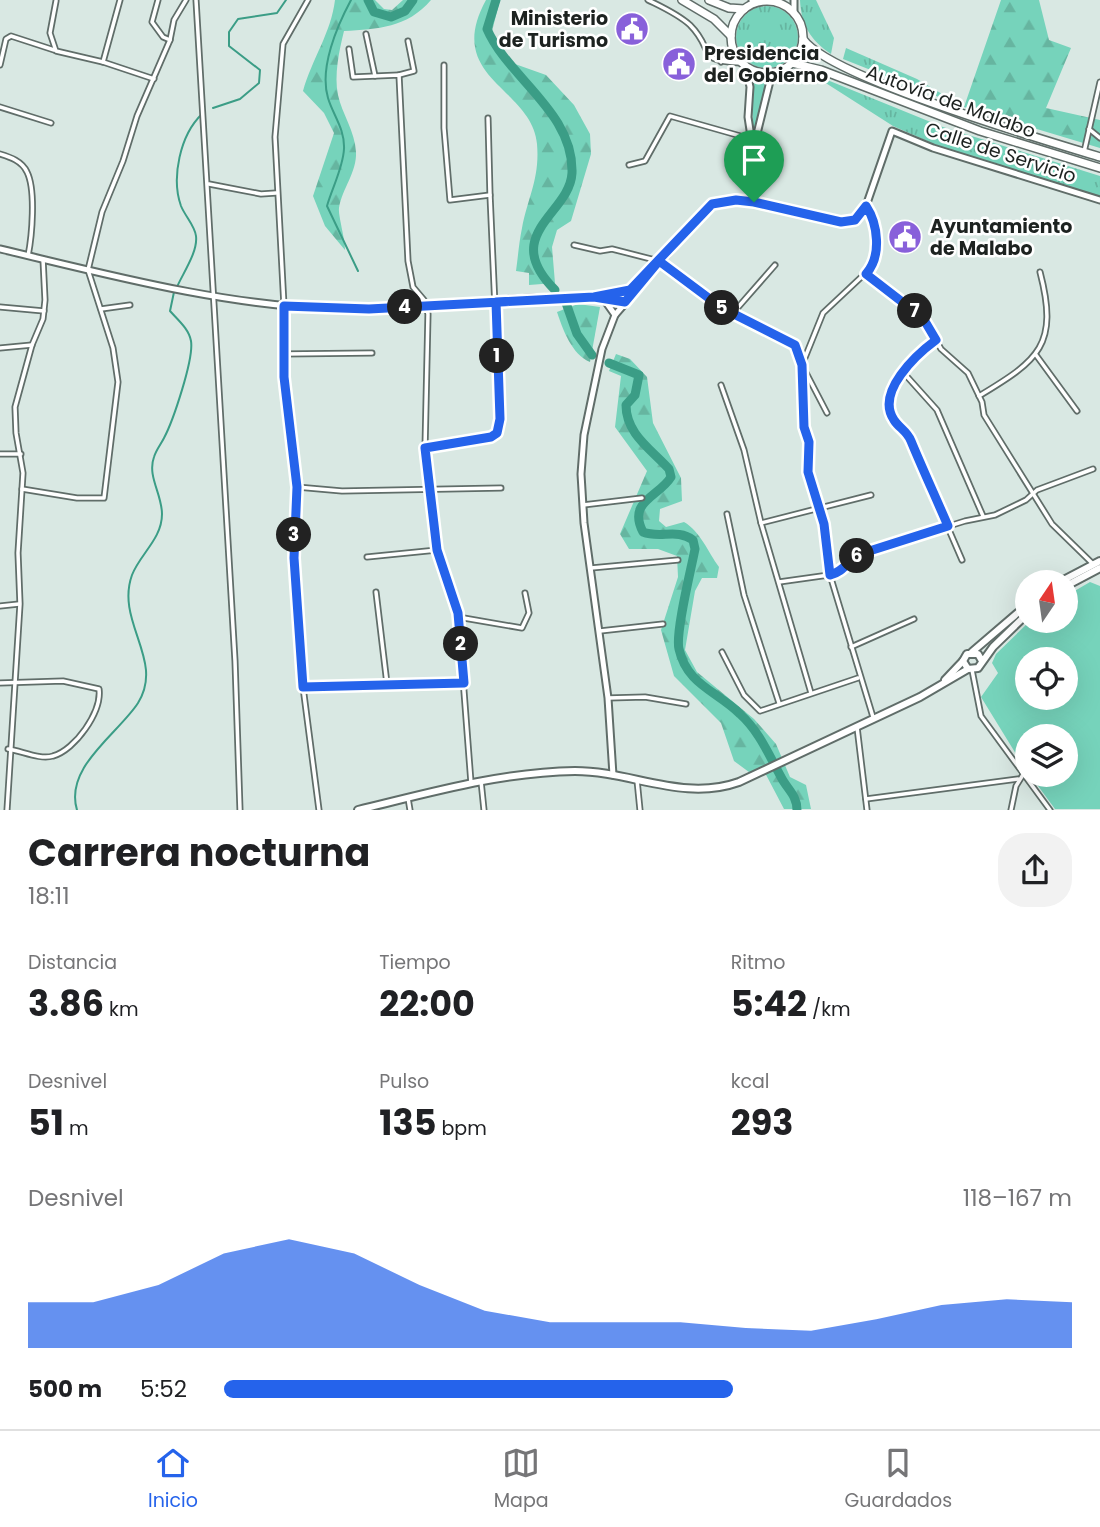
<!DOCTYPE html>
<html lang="es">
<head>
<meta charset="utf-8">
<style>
	body { margin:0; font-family:Poppins,sans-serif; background:#f2f2f2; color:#202124; height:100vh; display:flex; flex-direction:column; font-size:26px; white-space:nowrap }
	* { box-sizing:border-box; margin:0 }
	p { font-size:23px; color:#757577 }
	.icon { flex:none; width:38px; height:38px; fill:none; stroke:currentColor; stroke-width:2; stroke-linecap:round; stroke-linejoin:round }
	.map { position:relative; height:810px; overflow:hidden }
	.sheet { display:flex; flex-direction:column; background:#fff; flex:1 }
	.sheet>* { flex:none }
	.needle { width:46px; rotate:13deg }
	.buttons { position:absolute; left:1015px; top:570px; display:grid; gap:14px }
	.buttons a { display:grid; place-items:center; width:63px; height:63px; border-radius:50%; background:#fff; box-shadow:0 7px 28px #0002; font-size:35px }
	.pin { position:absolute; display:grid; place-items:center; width:60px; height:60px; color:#fff; margin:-72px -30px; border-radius:50% 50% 50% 0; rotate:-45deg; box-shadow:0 0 7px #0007 }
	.pin .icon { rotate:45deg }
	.km { position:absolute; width:35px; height:35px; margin:-18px; border-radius:50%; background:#222; color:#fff; font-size:19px; line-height:35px; text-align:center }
	.round { display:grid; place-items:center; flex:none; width:74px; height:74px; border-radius:28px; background:#f2f2f2 }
	.summary { display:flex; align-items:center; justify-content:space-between; height:119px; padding:0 28px }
	h1 { font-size:38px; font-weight:700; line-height:52px }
	.stats { display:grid; grid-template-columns:repeat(3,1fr); gap:10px; height:119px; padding:7px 28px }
	.stats div { display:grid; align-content:center }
	.stats b { font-size:35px; font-weight:700 }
	.stats small { font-size:19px; font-weight:400 }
	.stats p { font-size:19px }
	.chart { height:196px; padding:14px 28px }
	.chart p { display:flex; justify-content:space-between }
	.chart svg { width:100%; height:126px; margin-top:7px; fill:#2563eb; opacity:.7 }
	ul { padding:0 28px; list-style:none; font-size:23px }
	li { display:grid; grid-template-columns:112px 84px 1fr; align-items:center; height:52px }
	li i { height:18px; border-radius:9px; background:#2563eb }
	.tab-bar { display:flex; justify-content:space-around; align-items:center; height:98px; border-top:2px solid #e0e0e0; background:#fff; font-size:19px; color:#757577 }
	.tab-bar a { display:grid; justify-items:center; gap:4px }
	.tab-bar .current { color:#2563eb }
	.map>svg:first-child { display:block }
</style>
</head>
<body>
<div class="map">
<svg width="1100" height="810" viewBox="0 0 1100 810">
	<defs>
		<pattern id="grass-tufts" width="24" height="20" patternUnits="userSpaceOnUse" patternTransform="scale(1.75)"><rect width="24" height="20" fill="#76d3bb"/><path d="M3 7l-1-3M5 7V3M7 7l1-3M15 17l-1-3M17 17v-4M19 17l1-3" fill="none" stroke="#66b5a0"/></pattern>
		<pattern id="forest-firs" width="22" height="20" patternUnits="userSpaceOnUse" patternTransform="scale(1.75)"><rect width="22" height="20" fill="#76d3bb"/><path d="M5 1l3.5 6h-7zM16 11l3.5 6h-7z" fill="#66b5a0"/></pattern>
	</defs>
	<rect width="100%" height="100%" fill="#d9e8e3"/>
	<g fill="url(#grass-tufts)">
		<path d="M800,0h16l18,38 -3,16c-20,-13 -30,-29 -31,-54z"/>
		<circle cx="767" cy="37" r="31"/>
		<path d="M846,48l71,31 47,28 -121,-48z"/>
		<path d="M810,73l133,54 157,49v21l-157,-49 -50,-22z"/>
		<path d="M750,74l19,4 -4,6 -11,57z"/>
	</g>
	<g fill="url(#forest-firs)">
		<path d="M335,0h40l9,9 8,1 11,-10h28c-24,28 -53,29 -87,31 -5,20 -10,44 -6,64 4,19 17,36 18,57 1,20 -14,37 -17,56 -1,7 6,30 6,42l-20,-24 -12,-30 21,-63 -10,-20 -21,-22c9,-32 28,-58 32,-91z"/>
		<path d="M486,0h14l-9,35 8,15 16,14 31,11 28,30 16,29 1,20 -20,67 -14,9 -5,17 3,36 -26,2v-12l-13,-2c2,-14 3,-29 6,-43 6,-31 18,-50 15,-84 -5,-57 -94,-65 -51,-144z"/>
		<path d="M1001,0h38l10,40 22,8 -25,60 54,12v28l-136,-41z"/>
		<path d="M578,304l22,3 -10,55c-18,-7 -27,-32 -33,-50z"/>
		<path d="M616,354l14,5 17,18 6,46 28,55 1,23 -22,8 -1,12 7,6 18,-5c16,9 24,30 35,45l-2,11h-15l-7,13 -10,59 12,22 57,47 22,25 14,33 16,8 5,24h-27l-21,-40 -10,6 -19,-14 -13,-38 -47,-47 -13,-46 17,-53 -1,-21 -19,-7h-29l-9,-15 27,-63 -32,-44 6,-51 -12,-5z"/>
	</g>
	<path fill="#76d3bb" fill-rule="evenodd" d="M1090,582l10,4v223h-45l-25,-34h36v-38h-39v35l-46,-75 17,-24 -6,-10 4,-9 34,-33h36v-25zM1027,660h39v38h-39z"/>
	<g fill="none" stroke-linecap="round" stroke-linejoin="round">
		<g stroke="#3b9d86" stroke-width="2">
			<path d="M351,0c-14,26 -32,68 -23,98 5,17 17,31 16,51 -1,19 -12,39 -17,57l31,65"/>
			<path d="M213,108l27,-9 19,-16 1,-13 -31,-24v-14l9,-13 39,-6 9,-13"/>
			<path d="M177,287c6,-14 21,-35 19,-51 -1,-10 -11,-20 -15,-30 -10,-28 -1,-71 21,-92"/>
			<path d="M77,810c-13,-43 41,-76 61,-107 27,-43 -23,-81 -6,-128 8,-21 30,-36 30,-61 0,-20 -15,-38 -8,-57 2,-7 7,-13 10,-19 9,-17 30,-79 27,-97 -2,-12 -13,-21 -21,-30l4,-19"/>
		</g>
		<g stroke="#3b9d86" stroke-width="9">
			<path d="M368,0l6,12 17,5 14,-6 8,-11"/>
			<path d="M496,0l-9,29c21,49 87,83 85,144 -2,41 -73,61 -17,117"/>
			<path d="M566,303l11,31 15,21"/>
			<path d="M609,363l30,12 -4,20 -9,10c0,29 25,44 43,64l2,8c-12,20 -44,24 -28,55 17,7 34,-4 50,8l2,9c-4,21 -20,84 -16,100 8,36 38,42 61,65 19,17 29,41 41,63 6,12 16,18 16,33"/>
		</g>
		<g stroke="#606d69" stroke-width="7">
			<g id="street">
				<path d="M158,0l-6,22 11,15 7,3"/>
				<path d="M196,0l39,661 5,149"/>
				<path d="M308,0l-25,44 -8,93 9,169 -2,43 15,138 -3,70 9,130 16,123"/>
				<path d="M648,0c14,7 30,14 42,25 26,26 4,36 52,38"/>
				<path d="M56,1l-6,32 6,18 47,11 51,17"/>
				<path d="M366,34l9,42"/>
				<path d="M349,49l4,28 46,-2 9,186 5,26 11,13 4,14 -3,134 12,102 21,63 13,170"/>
				<path d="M103,62l17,-62"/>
				<path d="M721,62l12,-12"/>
				<path d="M0,65l6,-26 5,-3 43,14"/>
				<path d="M399,75l15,-4 -6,-30"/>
				<path d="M0,107l51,16"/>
				<path d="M488,118l2,77"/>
				<path d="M1089,129l11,9"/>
				<path d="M1084,152l16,-70"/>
				<path d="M0,154c10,3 22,7 27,18 9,18 5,64 1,84"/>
				<path d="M629,165l16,-4 25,-45 81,23"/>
				<path d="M209,184l52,10 15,-1"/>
				<path d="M574,245l26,6 12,-2 47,12 63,47 73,37 7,20 2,62 5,15 -1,30 16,52 6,51 43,142"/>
				<path d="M866,274l57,44 18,31 27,24 14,29 2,13 68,109 41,40"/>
				<path d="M0,307l44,4"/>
				<path d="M101,309l29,-4"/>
				<path d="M733,313l42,-48"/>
				<path d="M936,340c-20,15 -59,48 -43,78 3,7 11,10 15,17l54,125"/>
				<path d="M0,348l32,-3"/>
				<path d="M283,354l89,-1"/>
				<path d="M1036,355l41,56"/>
				<path d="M902,371l35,39 46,106"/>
				<path d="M721,385l23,65 17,73 50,170"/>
				<path d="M979,396c60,-36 80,-51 61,-124"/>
				<path d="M827,413l-25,-48 21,-52 49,-46 4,-34 -10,-27"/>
				<path d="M425,448l70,-12 5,-17 -10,-224 -40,5 -6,-72v-63"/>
				<path d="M0,454h21"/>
				<path d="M297,487l45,4 159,-3"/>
				<path d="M22,489l55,9h27l14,-116 -5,-34 -25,-78 14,-58 21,-51 14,-45 33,-76 4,-20 12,-20"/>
				<path d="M583,505l59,-7"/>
				<path d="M727,514l17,81 35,108"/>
				<path d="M761,523l110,-28"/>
				<path d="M367,557l70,-7"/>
				<path d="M591,568l87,-8"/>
				<path d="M779,582l57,-8 24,-20 105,-33 30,-6 31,-15 11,-10 56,-21"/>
				<path d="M376,592l11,92"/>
				<path d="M0,606l19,-2"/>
				<path d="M458,617l64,11 7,-15 -4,-20"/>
				<path d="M600,631l63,-7"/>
				<path d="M851,647l63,-28"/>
				<path d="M722,652l22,43 16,16 98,-33"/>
				<path d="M972,670l9,46 69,94"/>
				<path d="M0,683l63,-2 36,8c3,23 -24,61 -46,67 -13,4 -31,-5 -45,-7"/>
				<path d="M303,687l161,-4"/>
				<path d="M608,698l37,-1 41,7"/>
				<path d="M857,727l10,83"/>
				<path d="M637,780l3,30"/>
				<path d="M481,781l3,29"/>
				<path d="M408,798l2,12"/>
				<path d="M866,799l152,-20"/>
				<path d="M7,810l13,-206 -2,-51 5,-80 -7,-40 -1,-26 17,-62 11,-26 2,-19 -2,-41"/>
				<path d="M1011,810l5,-24 8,-13"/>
			</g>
		</g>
		<g stroke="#606d69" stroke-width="9">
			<g id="secondary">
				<path d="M752,0l2,3"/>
				<path d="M764,0l1,1"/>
				<path d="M794,0v14"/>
				<path d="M776,2l1,-2"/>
				<path d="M746,67l4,20 -2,30 5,33 1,52 87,20 14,-2 11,-14 26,-75 41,17 167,52"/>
				<path d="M753,150l19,-77"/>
				<path d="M0,249c110,26 221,56 334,60 96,4 195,-21 291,-8"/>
				<path d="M597,295l35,-5"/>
				<path d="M603,298l12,17"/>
				<path d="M613,775l-5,-77 -24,-175 -3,-49 3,-39 18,-86 13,-34 93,-108 19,-7 27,2"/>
			</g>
		</g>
		<g stroke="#606d69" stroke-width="10">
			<g id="primary">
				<path d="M1058,583l42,-22"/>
				<path d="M1066,586l34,-18"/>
				<path d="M972,652l55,-47"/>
				<path d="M982,661l-4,-7h-11l-4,7 5,8 10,-1 15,-21 34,-33"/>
				<path d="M945,680l18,-19"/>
				<path d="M358,810c71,-17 143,-38 217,-39 56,0 108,31 164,11l181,-85 48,-28"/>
			</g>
		</g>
		<g stroke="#606d69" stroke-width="10">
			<g id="highway">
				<path d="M682,0l32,19 17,17"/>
				<path d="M709,0l20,8 15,1"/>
				<circle cx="767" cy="37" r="36"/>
				<path d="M803,39c26,38 244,102 297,118"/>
				<path d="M792,63l29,7 159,61 120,37"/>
			</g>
		</g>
		<use href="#street" stroke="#fff" stroke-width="3.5"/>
		<use href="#secondary" stroke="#fff" stroke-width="5"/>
		<use href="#primary" stroke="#fff" stroke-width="6"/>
		<use href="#highway" stroke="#fff" stroke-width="7"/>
	</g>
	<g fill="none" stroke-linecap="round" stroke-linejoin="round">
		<g stroke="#fff" stroke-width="14">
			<path id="route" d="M754,202l-18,-2 -24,4 -82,86 -36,7 -98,5 4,117 -3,14 -6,4 -66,11 12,102 21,63 6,70 -161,4 -9,-129 3,-71 -13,-110v-71l85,3 225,-12 31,5 34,-41 63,47 73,37 7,20 2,62 5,15 -1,30 16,52 6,51c14,-3 18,-15 30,-21l88,-28c-12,-28 -25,-56 -37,-85 -4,-10 -12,-13 -17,-21 -19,-28 23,-66 42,-80l-13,-22 -57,-44c16,-18 12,-50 0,-68l-11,14 -14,2 -87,-20"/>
		</g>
		<use href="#route" stroke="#2563eb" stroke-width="9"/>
	</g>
	<defs>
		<g id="civic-disc" transform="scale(1.75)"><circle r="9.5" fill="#8860da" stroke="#fff"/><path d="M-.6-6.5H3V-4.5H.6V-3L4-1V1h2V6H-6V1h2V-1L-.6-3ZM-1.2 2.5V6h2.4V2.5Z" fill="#fff"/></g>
	</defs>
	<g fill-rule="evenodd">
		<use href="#civic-disc" x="632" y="29"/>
		<use href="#civic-disc" x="679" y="64"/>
		<use href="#civic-disc" x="905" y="237"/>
	</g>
	<g text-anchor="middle" stroke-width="5" stroke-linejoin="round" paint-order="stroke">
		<g font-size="19" font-weight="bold" fill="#1d2220" stroke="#fff" text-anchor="start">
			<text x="608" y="25" text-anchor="end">Ministerio<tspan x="608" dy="22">de Turismo</tspan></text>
			<text x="704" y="60">Presidencia<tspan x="704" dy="22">del Gobierno</tspan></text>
			<text x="930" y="233">Ayuntamiento<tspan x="930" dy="22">de Malabo</tspan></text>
		</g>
		<g font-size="19" fill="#1d2220" stroke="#fff">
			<text transform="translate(951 101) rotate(20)" y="7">Autovía de Malabo</text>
			<text transform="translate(1001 152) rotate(18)" y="7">Calle de Servicio</text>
		</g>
	</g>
</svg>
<div class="buttons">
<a><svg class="needle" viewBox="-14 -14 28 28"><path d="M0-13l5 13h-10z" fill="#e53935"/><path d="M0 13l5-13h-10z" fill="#757577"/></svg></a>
<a><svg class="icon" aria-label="locate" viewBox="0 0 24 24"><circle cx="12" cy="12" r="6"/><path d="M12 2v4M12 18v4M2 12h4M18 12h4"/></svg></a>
<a><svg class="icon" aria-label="layers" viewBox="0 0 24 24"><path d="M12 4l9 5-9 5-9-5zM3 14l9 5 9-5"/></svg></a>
</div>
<div class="pin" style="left:754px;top:202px;background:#1e9e55"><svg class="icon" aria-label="arrive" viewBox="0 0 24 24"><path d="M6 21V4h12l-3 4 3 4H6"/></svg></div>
<b class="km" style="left:497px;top:356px">1</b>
<b class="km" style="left:461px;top:644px">2</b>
<b class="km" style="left:294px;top:535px">3</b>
<b class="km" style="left:405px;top:307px">4</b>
<b class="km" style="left:722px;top:308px">5</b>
<b class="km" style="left:857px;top:556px">6</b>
<b class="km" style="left:915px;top:311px">7</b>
</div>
<section class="sheet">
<div class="summary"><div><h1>Carrera nocturna</h1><p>18:11</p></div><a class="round"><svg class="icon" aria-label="share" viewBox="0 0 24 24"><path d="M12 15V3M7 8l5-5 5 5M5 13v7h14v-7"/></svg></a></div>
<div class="stats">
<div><p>Distancia</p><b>3.86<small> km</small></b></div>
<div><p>Tiempo</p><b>22:00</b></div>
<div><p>Ritmo</p><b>5:42<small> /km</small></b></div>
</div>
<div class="stats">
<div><p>Desnivel</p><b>51<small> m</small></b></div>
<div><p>Pulso</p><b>135<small> bpm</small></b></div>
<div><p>kcal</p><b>293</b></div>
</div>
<div class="chart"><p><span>Desnivel</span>118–167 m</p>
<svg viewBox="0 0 160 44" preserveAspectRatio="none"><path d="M0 44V28L10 28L20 22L30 11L40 6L50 11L60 22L70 31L80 35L90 35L100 35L110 37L120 38L130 34L140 29L150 27L160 28V44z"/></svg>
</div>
<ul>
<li><b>500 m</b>5:52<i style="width:60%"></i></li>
</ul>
</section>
<nav class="tab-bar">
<a class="current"><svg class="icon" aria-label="home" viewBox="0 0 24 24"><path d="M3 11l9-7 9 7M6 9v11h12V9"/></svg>Inicio</a>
<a><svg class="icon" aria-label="map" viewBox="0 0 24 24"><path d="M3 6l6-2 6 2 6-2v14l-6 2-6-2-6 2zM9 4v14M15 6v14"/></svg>Mapa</a>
<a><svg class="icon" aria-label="saved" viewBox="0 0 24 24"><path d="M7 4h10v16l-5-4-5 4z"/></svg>Guardados</a>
</nav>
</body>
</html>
